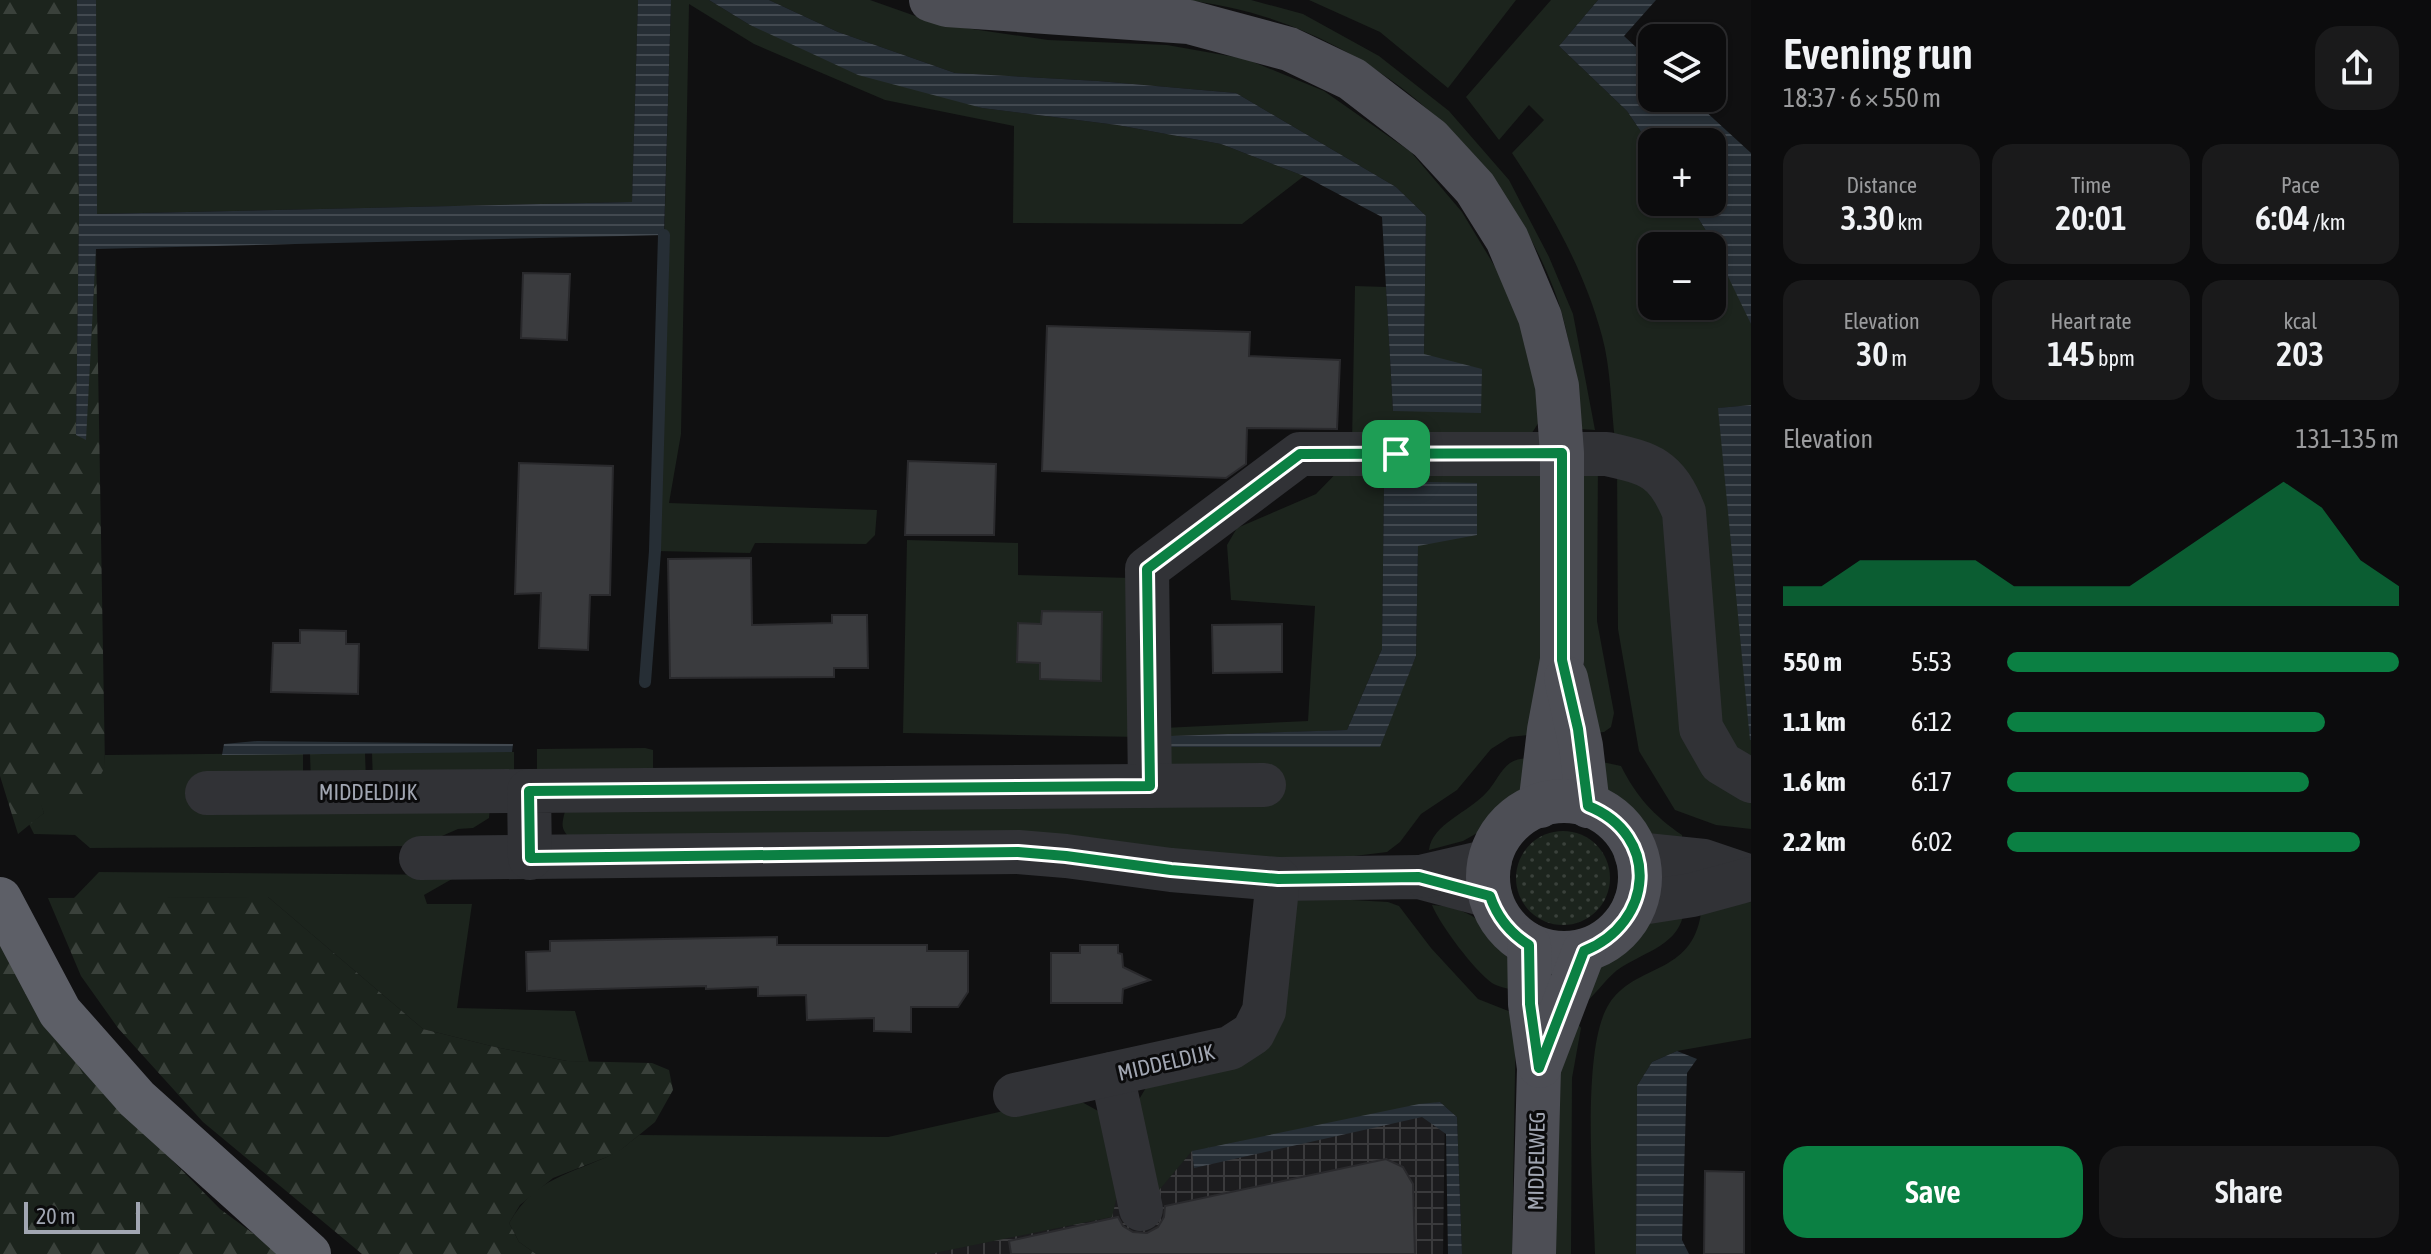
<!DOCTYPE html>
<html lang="en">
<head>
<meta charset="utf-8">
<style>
	body { margin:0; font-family:"Asap Condensed",sans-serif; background:#1a1a1b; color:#f1f3f6; height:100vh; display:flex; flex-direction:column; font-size:30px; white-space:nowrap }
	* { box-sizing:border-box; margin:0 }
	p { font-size:26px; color:#9a9b9d }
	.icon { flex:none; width:44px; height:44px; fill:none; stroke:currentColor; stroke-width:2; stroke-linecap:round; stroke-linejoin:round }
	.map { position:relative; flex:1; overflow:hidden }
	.sheet { display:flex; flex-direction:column; background:#0c0c0d; width:680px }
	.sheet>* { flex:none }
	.fabs { position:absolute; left:1638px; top:24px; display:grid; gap:16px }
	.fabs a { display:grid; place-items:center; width:88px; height:88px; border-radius:16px; background:#0c0c0d; box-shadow:0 2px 6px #0004,0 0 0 2px #2c2c2e; font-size:40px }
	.scale { position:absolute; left:24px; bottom:20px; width:116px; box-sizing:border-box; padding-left:8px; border:4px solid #a1a6b2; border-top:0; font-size:22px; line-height:28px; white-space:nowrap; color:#a1a6b2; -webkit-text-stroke:6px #0b0b0c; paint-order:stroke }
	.pin { position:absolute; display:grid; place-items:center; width:68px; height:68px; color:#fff; margin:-34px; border-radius:16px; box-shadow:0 4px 12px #0006 }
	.round { display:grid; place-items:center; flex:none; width:84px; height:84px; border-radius:24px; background:#1a1a1b }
	.summary { display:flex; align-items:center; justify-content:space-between; height:136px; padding:0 32px }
	h1 { font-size:44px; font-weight:600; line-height:60px }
	.stats { display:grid; grid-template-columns:repeat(3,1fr); gap:12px; height:136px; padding:8px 32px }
	.stats div { display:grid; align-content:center; border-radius:20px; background:#1a1a1b; text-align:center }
	.stats b { font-size:34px; font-weight:600 }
	.stats small { font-size:22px; font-weight:400 }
	.stats p { font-size:22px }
	.chart { height:224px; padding:16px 32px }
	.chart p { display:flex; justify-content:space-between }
	.chart svg { width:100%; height:144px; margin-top:8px; fill:#0b8043; opacity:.7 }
	.button { display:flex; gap:16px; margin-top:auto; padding:16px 32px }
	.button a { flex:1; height:92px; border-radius:24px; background:#0b8043; color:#fff; font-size:32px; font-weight:600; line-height:92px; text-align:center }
	.button a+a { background:#1a1a1b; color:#f1f3f6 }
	ul { padding:0 32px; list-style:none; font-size:26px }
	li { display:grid; grid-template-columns:128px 96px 1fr; align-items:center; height:60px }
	li i { height:20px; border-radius:10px; background:#0b8043 }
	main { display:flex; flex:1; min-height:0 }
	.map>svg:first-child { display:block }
</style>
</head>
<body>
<main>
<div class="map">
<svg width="1751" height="1254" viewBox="0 0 1751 1254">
	<defs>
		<pattern id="industrial-grid" width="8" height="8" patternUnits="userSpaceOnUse" patternTransform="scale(2)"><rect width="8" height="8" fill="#1c1c1e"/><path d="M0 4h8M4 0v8" fill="none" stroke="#3a3a3c"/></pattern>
		<pattern id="forest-firs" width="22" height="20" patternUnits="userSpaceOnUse" patternTransform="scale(2)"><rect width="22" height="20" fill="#1c241d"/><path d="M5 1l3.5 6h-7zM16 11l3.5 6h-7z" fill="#3a413b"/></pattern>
		<pattern id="garden-dots" width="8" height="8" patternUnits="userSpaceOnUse" patternTransform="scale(2)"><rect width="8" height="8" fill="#1c241d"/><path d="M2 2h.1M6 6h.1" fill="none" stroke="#3a413b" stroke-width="1.8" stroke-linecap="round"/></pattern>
		<pattern id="water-rules" width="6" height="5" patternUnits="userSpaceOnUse" patternTransform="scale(2)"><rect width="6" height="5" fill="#262e35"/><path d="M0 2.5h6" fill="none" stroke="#424950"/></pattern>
	</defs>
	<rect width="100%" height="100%" fill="#101011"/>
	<path fill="url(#industrial-grid)" d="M1445,1104l-2,150h-781l1,-16z"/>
	<g fill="#1c241d" fill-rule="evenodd">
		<path d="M96,0h542l-6,202 -536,12z"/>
		<path d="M671,0h38l41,25 232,83 135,17 104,19 83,32 -62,48 -229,-1 1,-97 -129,-26 -131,-56 -65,-40 -8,430 -12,69 208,7 -2,25 -9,9 -111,-1 -5,10 -95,-2z"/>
		<path d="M769,0h101l68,24 110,16 119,5 79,14 78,32 87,61 51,60 47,78 27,67 3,65 -11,17 -176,3 3,-156 31,1 7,124 31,-56 2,-139 -30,-29 -160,-94 -138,-12 -143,-8 -117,-41z"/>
		<path d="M1184,0h67l52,14 76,42 70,55 60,69 40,77 24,57 22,116 -15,-1c-5,-49 -9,-96 -27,-142 -60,-153 -205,-270 -369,-287z"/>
		<path d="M1309,0h207l-68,88 -68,-56z"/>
		<path d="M1551,0h47l-39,46 68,65 25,37v54h36l17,27 43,85 3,10v81l-32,3 32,332v28l-34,-21 -27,-248 -75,-58c-4,-34 -4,-72 -13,-105 -18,-67 -52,-126 -90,-183l32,-33 -15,-15 -30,35 -33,-43zM1652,246h60v60h-60z"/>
		<path d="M1351,458l190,10 5,155 -9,111 -27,3 -19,12 -34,41 -36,24 -21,28 -13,10 -73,9 -744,-23c-10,-9 -8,-15 -5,-27l605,-45 -7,-38 145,-7 7,-115 -84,-6 -4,-55 10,-17 79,-34zM1384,481l34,65 -2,110 -37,90 -208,-10 176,-6 35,-81z"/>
		<path d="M1598,459l-1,162 17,92 -3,14 -7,5 -13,1 -7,-67 -3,-200z"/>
		<path d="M1617,463l56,52 15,181 63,94v39l-35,-4 -41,-15 -36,-59 -21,-122z"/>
		<path d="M907,540l111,3v32l113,3 11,159 -239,-4z"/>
		<path d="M645,748l8,2v26l-116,3v-30z"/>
		<path d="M453,750l61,2v24l-141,7 -1,-31z"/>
		<path d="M365,752l1,31 -55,1 -1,-31z"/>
		<path d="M303,753v30l187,24 -1,11 -16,10 -15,1 -39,17 -329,2 -15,-13 -41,-1 -5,-10 15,-11 -5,-12 66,-34v-12z"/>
		<path d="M1534,758l-12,36 -43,38 -16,9 -34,9c3,-26 40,-38 57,-57 9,-9 14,-23 24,-30 7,-5 16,-5 24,-5z"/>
		<path d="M1593,760l28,6c15,30 33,50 61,69v13l-36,-8 -41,-49z"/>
		<path d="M99,872l360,3 -35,20 3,9h45l-15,104 118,3 14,51 -22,-1 -72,-14 -72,-18 -155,-132 -195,2z"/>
		<path d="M1300,897l88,5 11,4 32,42 47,51 38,15 -4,240h-50l-5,-137 -17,-15 -248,49 -37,44 -21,-87 20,-34 73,-12 60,-152z"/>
		<path d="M1751,902v136l-74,13 -25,11 -15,24 -1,168h-41c-1,-57 -15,-205 14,-250 26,-41 83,-28 92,-91l10,-8z"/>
		<path d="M1432,905c49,1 78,40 85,85 -8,-1 -18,-3 -25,-7 -18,-13 -52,-58 -60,-78z"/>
		<path d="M1662,913l21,3c-7,31 -43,37 -67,55 -12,10 -20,23 -31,32l11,-40c24,-15 42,-34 66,-50z"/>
		<path d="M1578,1024l3,4 -9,50 -1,176h-18l5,-178z"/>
		<path d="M1071,1096l29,16 19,76 -7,29 -182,37h-394l-17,-12 -10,-19c27,-46 60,-48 104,-69 9,-4 18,-13 26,-19l249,2z"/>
	</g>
	<g fill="url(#forest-firs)">
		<path d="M0,0h77l2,213 -3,221 9,5 11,-190 9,518 -16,29 -49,5 4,12 -26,21 -18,-58z"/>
		<path d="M268,897l155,132 72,18 72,14 85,2 17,7 4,20 -18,32 -38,31 -64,25 -33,27 -11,18 10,19 17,12h-174l-159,-132 -85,-94 -37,-52 -33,-78z"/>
		<path d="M0,941l116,162 104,106 61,45h-281z"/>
	</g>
	<circle fill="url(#garden-dots)" cx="1563" cy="878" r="47"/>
	<g fill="url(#water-rules)">
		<path d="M77,0h19l1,214 535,-12 6,-202h33l-7,235 -568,14 -10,191 -10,-5 3,-222z"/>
		<path d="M709,0h60l69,32 117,41 143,8 138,12 160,94 30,29 -2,138 58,15 -1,44 -88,-2 -11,-194 -78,-41 -83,-32 -104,-19 -135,-17 -124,-33 -108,-50z"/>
		<path d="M1598,0h58l-32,36 28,26v36h39l60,55v171l-46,-95 -17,-27h24v-60h-60v6l-25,-37 -68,-65z"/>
		<path d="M1751,405v335h-1l-32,-332z"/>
		<path d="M1384,481l93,2v52l-59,11 -2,110 -36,91h-210v-11l177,-6 35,-81z"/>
		<path d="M257,741l256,3 -1,8 -290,3 2,-11z"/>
		<path d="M1677,1051l20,8 -10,14 -5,167 7,14h-53l1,-168 15,-24z"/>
		<path d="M1440,1102l17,15 5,137h-14l-2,-120 -24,-17 -228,51 -2,-17 227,-47z"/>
	</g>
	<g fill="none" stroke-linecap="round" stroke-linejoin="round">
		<path stroke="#262e35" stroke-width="12" d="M645,682l10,-131 9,-316"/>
	</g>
	<g fill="#3a3b3e" stroke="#2a2a2d" stroke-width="2">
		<path d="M523,273l47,1 -3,66 -46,-2z"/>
		<path d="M1047,326l203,6 -1,24 91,4 -3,69 -90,-1 -1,36 -20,14 -184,-7z"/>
		<path d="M908,461l88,3 -2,71h-89z"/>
		<path d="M519,463l94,3 -3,129h-20l-2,55 -49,-2 2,-55 -26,1z"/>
		<path d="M751,558l1,67 80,-2v-8h35l1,53h-34v9l-164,1 -2,-119z"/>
		<path d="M1042,611l60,1 -1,69 -61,-2v-16l-23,-1 1,-39 23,1z"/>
		<path d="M1282,624v48l-69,1 -1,-48z"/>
		<path d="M300,630l46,1v13h13l-1,50 -87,-2 2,-49h27z"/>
		<path d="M777,937v8h150v6h41v41l-10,15h-47v25l-37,-1v-13l-67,2 -1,-25 -48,1v-9l-52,2v-3l-179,5 -1,-39 24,-1v-10z"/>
		<path d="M1080,945h38v8l4,1 1,13 27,13 -27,9 -1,14h-71v-50h29z"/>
		<path d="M1386,1159l17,8 10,17 2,70h-404l-2,-13 109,-24 5,9 10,6 14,1 11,-6 6,-10 1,-11z"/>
		<path d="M1705,1171l39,1v82h-40z"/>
	</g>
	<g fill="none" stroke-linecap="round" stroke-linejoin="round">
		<g stroke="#313236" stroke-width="44">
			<path d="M1150,786l-3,-217 153,-115h307c44,10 59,14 77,58l17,216 20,35 30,18"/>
			<path d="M207,793l322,-2"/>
			<path d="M1636,854l68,7 47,16"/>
			<path d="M421,858l597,-6 48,4 105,14 107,9 141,-2 71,19"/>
			<path d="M530,858l-1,-67 735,-6"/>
			<path d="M1425,876l65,-15"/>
			<path d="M1635,904l57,-9 59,-16"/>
			<path d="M1112,1074l29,135"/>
			<path d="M1015,1095l215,-47 23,-15 11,-22 14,-132"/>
		</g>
		<g stroke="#4d4e55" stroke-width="44">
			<path d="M931,0l16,5 242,17 100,27 63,30 78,60 45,49 32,51 33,78 17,69 5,67v207l-13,70 -9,76"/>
			<path d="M1566,678l15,68 7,60"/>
			<circle cx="1564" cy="877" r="76"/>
			<path d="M1529,945l1,59 9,64 -5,186"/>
			<path d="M1540,1066l44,-115"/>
		</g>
		<path stroke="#5d5f67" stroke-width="44" d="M0,899l60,113 77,87 172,155"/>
	</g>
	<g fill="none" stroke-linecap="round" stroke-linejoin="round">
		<g stroke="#fff" stroke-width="16">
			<path id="route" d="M1562,453v207l16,69 10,77c73,29 66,117 -4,145l-45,117 -9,-64 -1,-59c-19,-12 -32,-28 -39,-49l-71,-19 -141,2 -107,-9 -105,-14 -48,-4 -488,6 -1,-67 621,-5 -3,-217 153,-115z"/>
		</g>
		<use href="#route" stroke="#0b8043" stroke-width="10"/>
	</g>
	<g text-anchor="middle" stroke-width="6" stroke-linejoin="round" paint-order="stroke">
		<g font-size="22" fill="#a1a6b2" stroke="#0b0b0c">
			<text x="368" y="800">MIDDELDIJK</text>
			<text transform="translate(1166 1062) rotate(-13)" y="8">MIDDELDIJK</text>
			<text transform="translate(1536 1161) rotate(-89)" y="8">MIDDELWEG</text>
		</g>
	</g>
</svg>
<div class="fabs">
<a><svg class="icon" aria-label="layers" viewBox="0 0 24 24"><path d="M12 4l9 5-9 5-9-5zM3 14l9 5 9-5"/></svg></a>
<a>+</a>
<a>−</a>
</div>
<div class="scale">20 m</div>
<div class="pin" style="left:1396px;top:454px;background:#1e9e55"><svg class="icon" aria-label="arrive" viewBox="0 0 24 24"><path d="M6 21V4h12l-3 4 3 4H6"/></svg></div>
</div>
<section class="sheet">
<div class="summary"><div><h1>Evening run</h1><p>18:37 · 6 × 550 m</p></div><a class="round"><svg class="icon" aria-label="share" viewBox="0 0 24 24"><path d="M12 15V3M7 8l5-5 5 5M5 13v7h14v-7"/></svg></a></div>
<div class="stats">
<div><p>Distance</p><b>3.30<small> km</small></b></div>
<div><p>Time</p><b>20:01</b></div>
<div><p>Pace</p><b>6:04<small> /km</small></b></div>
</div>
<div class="stats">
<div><p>Elevation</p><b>30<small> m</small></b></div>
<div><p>Heart rate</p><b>145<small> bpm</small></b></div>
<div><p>kcal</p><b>203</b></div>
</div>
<div class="chart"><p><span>Elevation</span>131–135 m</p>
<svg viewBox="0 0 160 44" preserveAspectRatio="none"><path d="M0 44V38L10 38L20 30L30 30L40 30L50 30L60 38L70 38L80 38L90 38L100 30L110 22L120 14L130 6L140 14L150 30L160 38V44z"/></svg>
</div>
<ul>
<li><b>550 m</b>5:53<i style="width:100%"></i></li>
<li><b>1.1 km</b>6:12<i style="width:81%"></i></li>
<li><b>1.6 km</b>6:17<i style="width:77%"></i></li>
<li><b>2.2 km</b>6:02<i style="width:90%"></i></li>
</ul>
<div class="button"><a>Save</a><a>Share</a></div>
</section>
</main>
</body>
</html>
